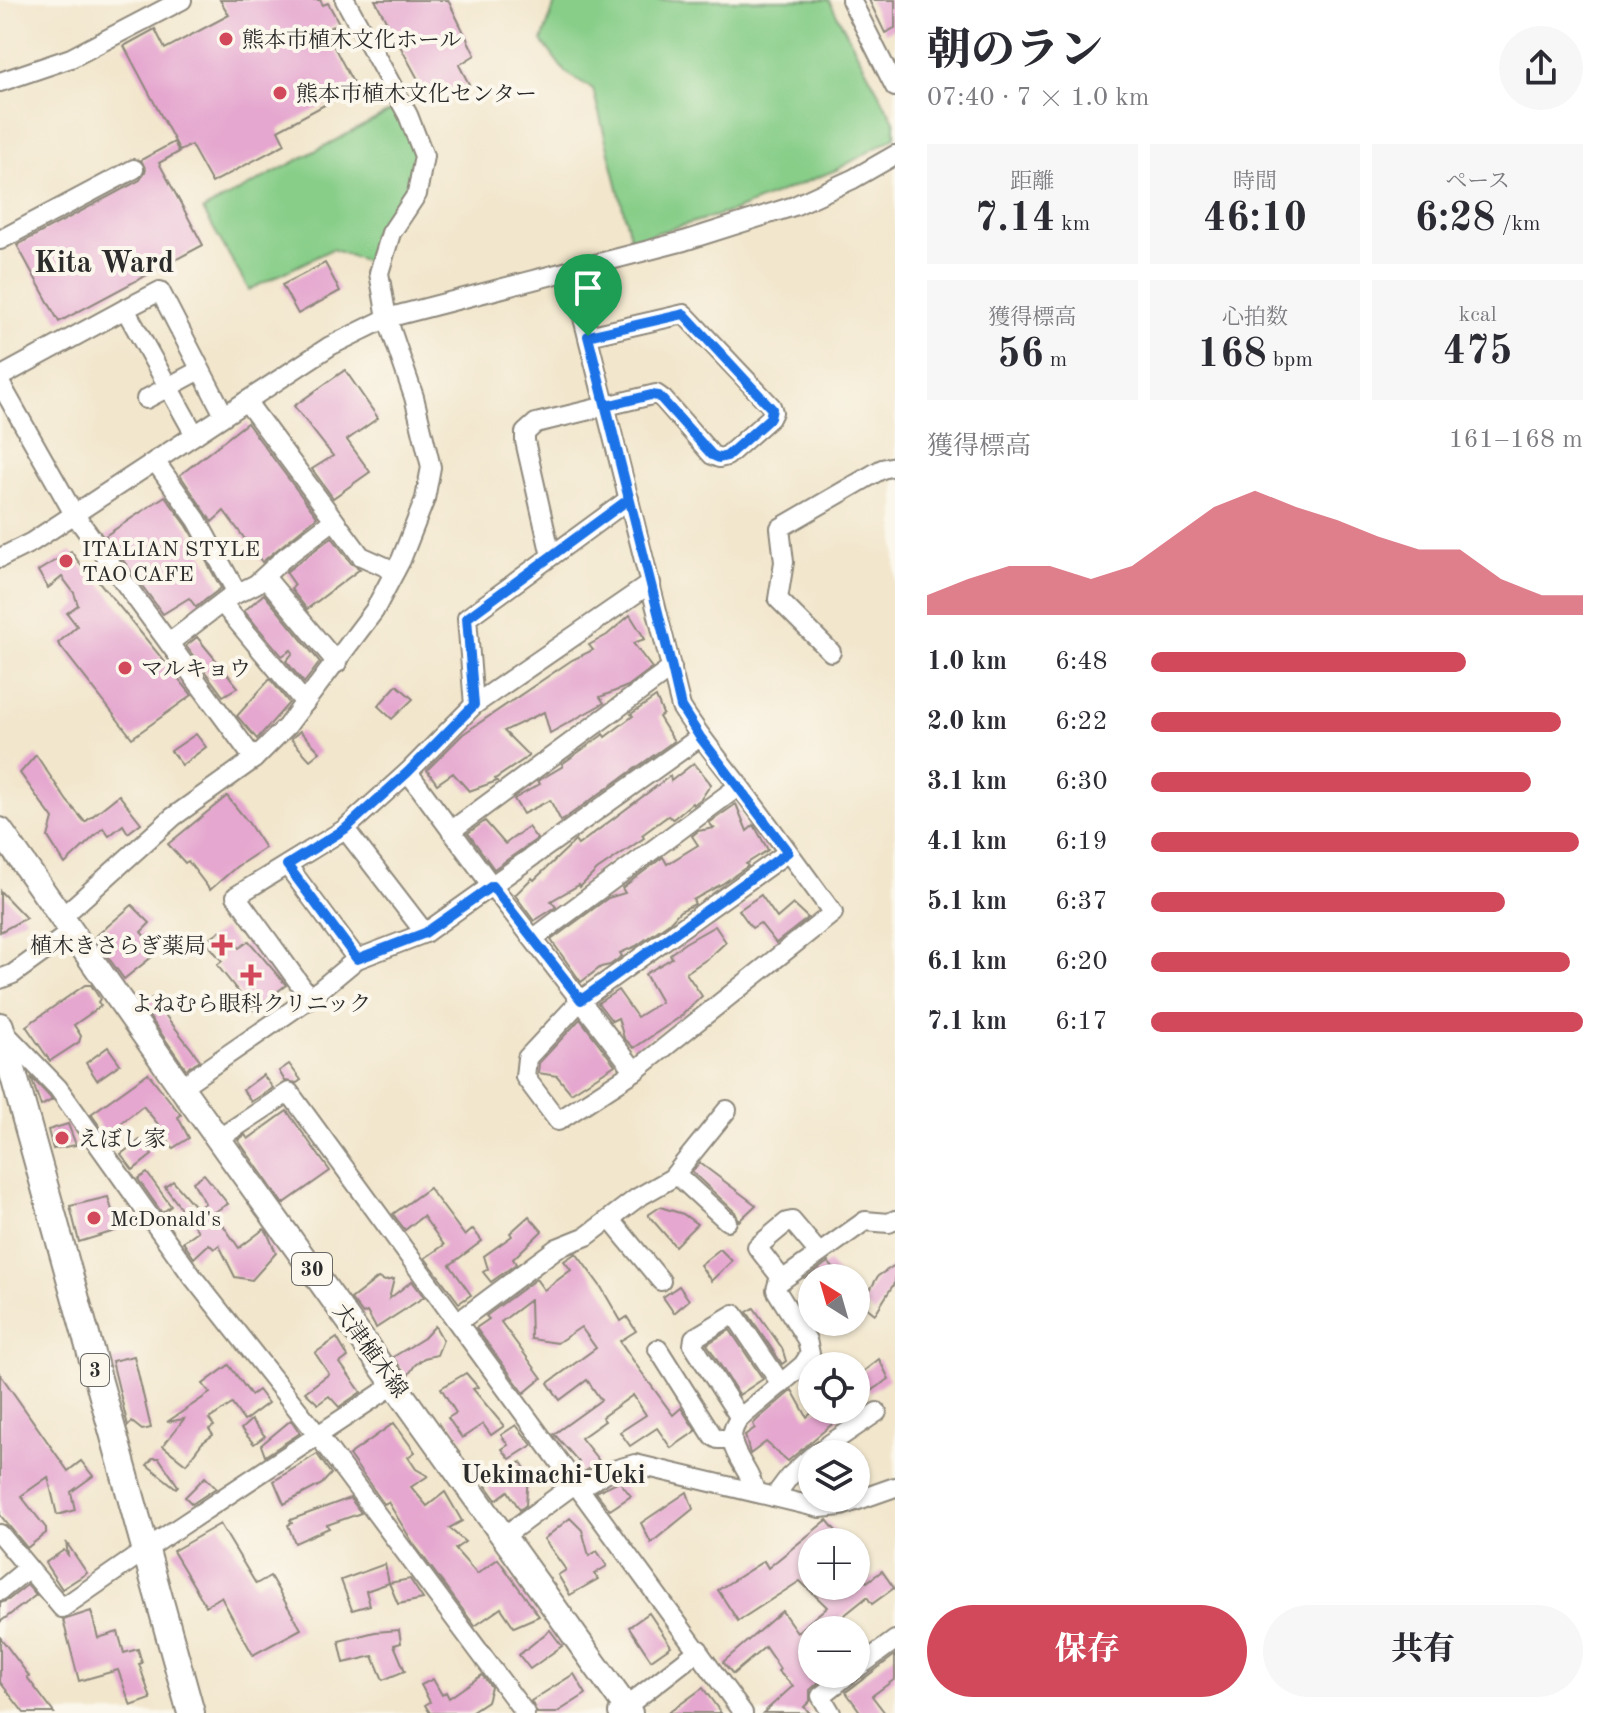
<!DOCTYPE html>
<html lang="ja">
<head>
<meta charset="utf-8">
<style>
	body { margin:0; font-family:"Old Standard TT","Noto Serif JP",serif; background:#f7f7f7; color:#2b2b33; height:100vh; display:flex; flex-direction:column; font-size:30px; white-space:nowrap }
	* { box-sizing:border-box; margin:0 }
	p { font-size:26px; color:#7c7c81 }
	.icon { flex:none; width:44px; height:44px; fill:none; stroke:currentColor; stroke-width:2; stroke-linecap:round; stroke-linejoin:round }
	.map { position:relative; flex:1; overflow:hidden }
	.drawer { display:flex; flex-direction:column; background:#fff; width:720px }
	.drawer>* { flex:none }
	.needle { width:52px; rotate:323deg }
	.tools { position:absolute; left:798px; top:1264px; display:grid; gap:16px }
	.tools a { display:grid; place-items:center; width:72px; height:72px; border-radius:50%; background:#fff; box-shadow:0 2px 6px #0004; font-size:40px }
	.pin { position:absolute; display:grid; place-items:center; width:68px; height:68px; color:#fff; margin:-82px -34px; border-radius:50% 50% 50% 0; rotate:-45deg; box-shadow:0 0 8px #0007 }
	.pin .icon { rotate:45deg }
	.round { display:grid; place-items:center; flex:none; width:84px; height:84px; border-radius:42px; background:#f7f7f7 }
	.overview { display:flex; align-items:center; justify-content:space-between; height:136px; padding:0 32px }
	h1 { font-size:44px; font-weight:800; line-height:60px }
	.figures { display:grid; grid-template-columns:repeat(3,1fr); gap:12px; height:136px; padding:8px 32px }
	.figures div { display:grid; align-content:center; border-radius:0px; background:#f7f7f7; text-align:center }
	.figures b { font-size:40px; font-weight:800 }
	.figures small { font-size:22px; font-weight:400 }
	.figures p { font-size:22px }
	.chart { height:224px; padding:16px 32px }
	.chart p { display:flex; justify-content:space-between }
	.chart svg { width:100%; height:144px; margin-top:8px; fill:#d1495b; opacity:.7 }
	.button { display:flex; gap:16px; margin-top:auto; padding:16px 32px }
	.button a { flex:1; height:92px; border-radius:48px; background:#d1495b; color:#fff; font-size:32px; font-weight:800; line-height:92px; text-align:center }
	.button a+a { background:#f7f7f7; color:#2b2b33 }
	ul { padding:0 32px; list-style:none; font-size:26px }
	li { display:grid; grid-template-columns:128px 96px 1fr; align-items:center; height:60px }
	li i { height:20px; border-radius:10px; background:#d1495b }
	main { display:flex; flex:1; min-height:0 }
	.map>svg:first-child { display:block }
</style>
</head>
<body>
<main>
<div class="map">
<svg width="895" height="1713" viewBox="0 0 895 1713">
	<rect width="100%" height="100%" fill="#fbf7ec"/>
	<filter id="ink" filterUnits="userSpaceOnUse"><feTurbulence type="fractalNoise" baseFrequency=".0125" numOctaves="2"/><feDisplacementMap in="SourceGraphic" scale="16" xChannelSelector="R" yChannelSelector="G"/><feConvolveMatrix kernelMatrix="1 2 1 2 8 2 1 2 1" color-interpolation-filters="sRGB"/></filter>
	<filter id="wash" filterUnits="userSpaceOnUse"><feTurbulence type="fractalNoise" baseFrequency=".006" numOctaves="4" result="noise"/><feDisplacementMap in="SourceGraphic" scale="32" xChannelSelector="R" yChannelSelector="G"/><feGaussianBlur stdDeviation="1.8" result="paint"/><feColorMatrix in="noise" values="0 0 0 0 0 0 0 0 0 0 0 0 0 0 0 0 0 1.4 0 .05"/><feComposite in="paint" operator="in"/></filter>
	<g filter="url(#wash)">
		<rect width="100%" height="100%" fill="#f2e6cc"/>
		<g fill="#88ce89" stroke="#5a7c5a" stroke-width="2">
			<path d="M556,0h273l66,123v14l-59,33 -103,41 -102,29 -38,-151 -28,-17 -23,-31z"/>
			<path d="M395,109l20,44 -9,34 -33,45 -6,30 -35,-13 -83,41 -46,-80z"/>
		</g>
		<g id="blocks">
			<g fill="#e5a6cf">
				<path d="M220,0h100l3,5 5,-2 11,20 -14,7 31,58 -78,42 7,14 -73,39 -21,-38 -11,6 -56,-105 31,-17 10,20 64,-34z"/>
				<path d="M375,0h73l27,55 -16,10 10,19 -38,19z"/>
				<path d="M869,0h26v28l-10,5z"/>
				<path d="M174,142l5,10 -20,11 44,82 -144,77 -42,-77 123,-65 6,-10 -5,-10z"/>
				<path d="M325,263l15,28 -42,23 -16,-29z"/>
				<path d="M345,370l33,48 -31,22 23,32 -37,26 -21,-29 21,-13 -39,-50z"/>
				<path d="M247,423l70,94 -55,45 -38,-51 -12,11 -32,-47z"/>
				<path d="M165,496l22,30 34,62 -25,19 -7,-9 -26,16 -58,-78z"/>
				<path d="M332,537l19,26 9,6 -53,40 -16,-20 4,-4 -9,-13z"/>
				<path d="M71,551l21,30 4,-3 96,117 -60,43 -74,-95 19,-17 -10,-13 11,-8 -4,-12 -12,-16 -14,11 -10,-17z"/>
				<path d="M264,594l56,68 -16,21 -18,-22 7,-8 -2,-3 -9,6 -38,-45z"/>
				<path d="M630,615l15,24 -12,4 19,25 -24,18 -28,11 4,6 -54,30 -6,-21 -40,19 25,25 -34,23 2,2 -28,10 -16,-18 -16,11 -10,-14 36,-36 109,-74 21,-10 -4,-5 18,-10z"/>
				<path d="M197,637l41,50 -15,9 -37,-50z"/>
				<path d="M270,679l19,24 -32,36 -20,-23z"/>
				<path d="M397,685l16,14 -21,20 -14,-13z"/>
				<path d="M656,697l7,17 -4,3 15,24 -113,80 -11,-21 -27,14 -9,-15 26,-15 -2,-3 25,-15 -1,-2 39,-28 2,-2 2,3 28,-21 -2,-2z"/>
				<path d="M300,731l20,21 -10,8 -19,-21z"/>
				<path d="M196,734l10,13 -24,18 -11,-14z"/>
				<path d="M36,755l31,46 18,21 34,-27 22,28 -13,10 -5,-8 -14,11 -6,-8 -38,36 -17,-27 5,-18 -33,-46z"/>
				<path d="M694,763l17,21 -10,15 -8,6 -1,-2 -19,16 -5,-3 -26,19 2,3 -47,32 -17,17 -1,-2 -28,16 5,6 -22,14 -19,-26 17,-17 2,2 41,-39 3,4 92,-69 1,5z"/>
				<path d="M227,796l21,26 17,26 -29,19 -26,23 -22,-29 -3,2 -17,-19z"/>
				<path d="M736,804l11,27 7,-6 14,25 -22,14 2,2 -26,18 -29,16 2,4 -15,7 -11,12 -33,23 -16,7 2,3 -12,9 -9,2 -20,15 -30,-42 57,-42 17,-5 -3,-5 41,-31 4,7 31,-19 -6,-9 6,-5 16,-3 -5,-5z"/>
				<path d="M485,821l20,23 23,-17 9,12 -43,30 -26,-36z"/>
				<path d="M0,891l26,27 -26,14z"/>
				<path d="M761,895l16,23 16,-14 15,14 -32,25 -16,-20 -8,5 -13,-18z"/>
				<path d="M132,905l18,18 -9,9 17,20 -34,27 -30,-41z"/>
				<path d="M715,926l11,16 -16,15 -24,16 16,23 -22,21 -46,31 -10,-10 -6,-20 -6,3 -14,-18 20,-13 19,27 24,-15 -16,-28 27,-16 -2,-4 15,-11z"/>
				<path d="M223,929l16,19 10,-7 37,44 -33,25 -36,-45 5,-4 -17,-20z"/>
				<path d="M85,985h6l9,14 -2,3 3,4 -27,19 7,11 -2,6 -29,19 -24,-35z"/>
				<path d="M152,998l48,62 -14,9 -44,-63z"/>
				<path d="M580,1019l35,46 -44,28 -14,-17 -19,-3 1,-10z"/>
				<path d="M108,1047l12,17 -23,16 -11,-17z"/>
				<path d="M289,1064l12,16 -4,3 -12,-2 -6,-10z"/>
				<path d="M148,1073l33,42 -3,2 11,21 -16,10 -15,-24 -15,-18 -37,29 -15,-21z"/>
				<path d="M263,1075l10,13 -22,14 -8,-12z"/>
				<path d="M31,1077l18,19 3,4 -11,6z"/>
				<path d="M287,1111l43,60 -47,33 -45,-64 7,-5 3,4z"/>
				<path d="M68,1124l8,21 -23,4 -5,-19z"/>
				<path d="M140,1140l12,15 -19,15 -12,-16z"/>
				<path d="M700,1163l56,42 -17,16 -4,-9 -43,-40z"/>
				<path d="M147,1173l24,33 -9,7 -24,-34z"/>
				<path d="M204,1174l24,30 -14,8 25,36 25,-19 3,3 9,21 -24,27 -17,-3 -16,-32 -5,4 -5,-5 -15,14 -11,-16 15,-11 -33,-44 8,-6 24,28 8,-6 -12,-21z"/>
				<path d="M429,1188l36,48 8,-7 9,12 -32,24 21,30 -12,8 -34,-45 19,-13 -21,-29 -18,14 -12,-16z"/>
				<path d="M108,1197l10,33 -39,12 -9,-36z"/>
				<path d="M660,1207l23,7 14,10 -22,22 -27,-31z"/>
				<path d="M529,1216l13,15 -29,28 3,5 -25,18 -8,-10 5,-3 -4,-13 28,-20 -2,-3z"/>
				<path d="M720,1249l12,12 -21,20 -11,-16z"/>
				<path d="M576,1253l25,34 20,34 6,-4 9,14 -16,10 17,25 36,49 8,-7 15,23 -25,17 -14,-20 -27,18 -10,-14 26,-17 -13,-20 -31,22 3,4 -24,17 19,24 -18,11 -6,-9 3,-2 -25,-28 47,-34 -14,-20 -27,20 -12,-17 48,-35 -15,-21 -24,16 -26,-4 -1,-39 -29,22 41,56 -18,15 -48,-65 13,-9 -3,-3 50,-37 8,11 27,-20 -7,-9z"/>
				<path d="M828,1262l14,16h-36z"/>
				<path d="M895,1265v17l-20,32 -13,-10 16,-28z"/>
				<path d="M378,1278l7,3 9,-2 -5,20 23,-18 12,16 -48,31 -9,-16 -4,2 -12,-15z"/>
				<path d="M679,1286l10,14 -15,13 -11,-16z"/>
				<path d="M754,1308l28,40 4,13 -4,3 -35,-52z"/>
				<path d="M435,1326l8,14 -6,15 -13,3 -9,7 -8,12 -14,-20 31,-19z"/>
				<path d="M730,1330l33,49 -24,16 -32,-51z"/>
				<path d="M337,1338l11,19 -8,6 21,29 -22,15 -10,-11 -11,8 -13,-12 24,-18 -14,-21z"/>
				<path d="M134,1356l17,72 -9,2 -10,-8 -4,4 -16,-65z"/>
				<path d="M879,1359l10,20 -19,13 -11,-17z"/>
				<path d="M229,1365l22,30 7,-5 10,13 -24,18 -12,-17 -23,15 5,7 -5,3 4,6 -11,8 -16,21 -23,-18 21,-27 -17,3 43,-29 -7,-9z"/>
				<path d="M466,1373l12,14 -5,2 31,37 -13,9 -8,-11 -21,14 -14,-20 8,-5 -15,-25z"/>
				<path d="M0,1374l68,97 13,-10 12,15 -22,16 4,18 -18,5 -9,-38 -27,19 25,32v5l-19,15 -27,-33z"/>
				<path d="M792,1390l15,27 8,-7h34l-61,51 -22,-19 -16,12 -5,-19 10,-7 -2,-4 5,-5z"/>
				<path d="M251,1420l14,16 -11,8 -13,-15z"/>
				<path d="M291,1420l9,13 -35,23 -4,-11z"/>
				<path d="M394,1423l21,29 -7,5 8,12 12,7 -17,11 16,19 18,-14 17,29 -13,7 16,14 -10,7 22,25 21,-15 41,57 -25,11 -13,-19 -26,18 -62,-83 -25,-41 -4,2 -35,-49z"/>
				<path d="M516,1425l16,20 -22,14 -8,-10 6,-4 -7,-10z"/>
				<path d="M317,1454l14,20 -9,10 -38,20 -10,-23z"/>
				<path d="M153,1458h6l19,28 -2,2 -29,-23z"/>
				<path d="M521,1462l7,11 -2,32 -6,5 -12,-19 -12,9 -10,-14z"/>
				<path d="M205,1477l11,11 -24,16 -7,-7z"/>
				<path d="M619,1481l12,15 -21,14 -14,-18z"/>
				<path d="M687,1492l6,17 -42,34 -10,-20z"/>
				<path d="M350,1498l11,15 -34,12 2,3 -34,15 -7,-18 4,-2 -2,-3z"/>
				<path d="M570,1518l12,12 7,26 8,-5 10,15 -13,8 4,5 -28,16 -12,-20 8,-5 -22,-31z"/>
				<path d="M827,1520l18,22h-33v44h44v-14l11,10 15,-11 12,17 -22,16 -5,-7 -41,33h-14v44l8,7 -10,9v11l-6,6 6,6h-47l30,-27 -15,-15 2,-2 -15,-22 -32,27 -10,-12 59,-51 15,21 30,-25 -27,-26 -62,40 -20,-31 46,-29 4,7z"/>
				<path d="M220,1524l36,60 14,-8 31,53 -48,26 -32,-58 -15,9 -33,-55z"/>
				<path d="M66,1542l21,31 -25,16 -17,-26 19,-13 4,5z"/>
				<path d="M385,1564l4,19 -23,8 4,14 -18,5 -11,-30z"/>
				<path d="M410,1579l13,20 -25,5 -9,-21z"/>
				<path d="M27,1585l9,10 -36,27v-19l8,-3z"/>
				<path d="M91,1611l7,27 20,-6 6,21 14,-4 4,14 -3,1 12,35 -20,7 -13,-36 -39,11 -16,-61z"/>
				<path d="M649,1613l22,33 -20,14 -22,-33z"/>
				<path d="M399,1630l2,13 -7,2 11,26 -22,9 -10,-24 -29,7 -5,-22 36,-9z"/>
				<path d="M550,1630l12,16 -32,23 -11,-14z"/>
				<path d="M0,1637l29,39 -2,1 27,36h-30l-24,-31z"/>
				<path d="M895,1655v24l-23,17 13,17h-24l-15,-21z"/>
				<path d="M574,1674l12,20 -30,19h-19l-6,-12z"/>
				<path d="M482,1675l9,12 -4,14 -18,12h-39l-5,-8 5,-3 -9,-17 12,-6 9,16 4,-3 3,6z"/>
				<path d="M703,1688l18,25h-53z"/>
			</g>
		</g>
	</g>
	<g filter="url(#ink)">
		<use href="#blocks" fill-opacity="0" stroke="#8e887c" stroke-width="2"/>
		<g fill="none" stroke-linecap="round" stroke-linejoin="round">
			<g stroke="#8e887c" stroke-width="22">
				<g id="minor">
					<path d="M851,0l44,87"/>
					<path d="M0,82l71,-24 111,-58"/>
					<path d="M0,240l134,-71"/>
					<path d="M571,270l110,437c18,29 39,54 59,80 32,42 62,84 93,126l-198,158 -77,50 -33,-44 2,-19 54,-58 207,-148"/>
					<path d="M125,309l35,-18 64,124"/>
					<path d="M0,377l125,-68 70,126"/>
					<path d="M0,383l74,131 180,245"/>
					<path d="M146,399l54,-29"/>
					<path d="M246,401l115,155 34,15"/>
					<path d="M155,461l42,59 40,73"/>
					<path d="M629,499l-162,119 7,87 177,-122"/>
					<path d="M551,556l-26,-115v-8l11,-10 120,-29 7,5 49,56 7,3 8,-2 43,-38 3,-6 -2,-6 -87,-92 -96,22"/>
					<path d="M0,558l32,-16 298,-196 57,-28 297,-77 110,-35 59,-27 42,-24"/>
					<path d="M265,577l72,86"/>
					<path d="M222,603l83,100"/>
					<path d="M169,643l59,-45 28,-14 28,-26 50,-38"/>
					<path d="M831,652l-53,-53 6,-37 -4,-34 102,-59 13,-3"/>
					<path d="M408,772l84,114 143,185"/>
					<path d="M345,829l80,104"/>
					<path d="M452,830l220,-162"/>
					<path d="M287,865l70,94"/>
					<path d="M61,918l112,-101 81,-58 33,-33 87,-115 27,-51 24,-61 6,-32 -17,-70 -27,-79 -8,-45 12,-40 26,-39 7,-38 -16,-41 -63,-115"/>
					<path d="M534,938l205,-152"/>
					<path d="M0,979l13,-5 58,-42"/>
					<path d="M310,998l-74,-102 109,-67 63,-57 66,-67"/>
					<path d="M5,1033l53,55 134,188 125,158 208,279"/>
					<path d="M181,1087l129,-89 47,-39 68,-26 275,-196"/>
					<path d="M218,1139l71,-47 454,621"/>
					<path d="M677,1175l50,46"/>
					<path d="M610,1219l51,62"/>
					<path d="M782,1279l-25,-32 30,-25 5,-1 27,32"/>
					<path d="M458,1322l99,-74 30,-12 50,-38 35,-20 55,-68"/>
					<path d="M658,1349l55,87 5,3h14"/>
					<path d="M740,1418l-47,-73 1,-7 40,-24 47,70"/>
					<path d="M815,1454l62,-42"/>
					<path d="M580,1488l27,-16 28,-8 185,44 21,-2 54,-19"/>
					<path d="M755,1492c-4,-26 -38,-47 -15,-74l63,-53 7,-11 -3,-14 -31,-50 2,-7 87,-62 24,2 6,-3"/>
					<path d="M774,1497l15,-20 23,-21"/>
					<path d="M0,1534l62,74 101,-70 232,-154"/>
					<path d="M504,1536l72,-53"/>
					<path d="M0,1591l27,-22"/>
					<path d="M856,1669l39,-29"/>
					<path d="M618,1713l81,-63"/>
					<path d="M831,1713l-10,-17 28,-22"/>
				</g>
			</g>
			<g stroke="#8e887c" stroke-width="28">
				<path id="major" d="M0,830l181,257 449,626"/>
			</g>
			<g stroke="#8e887c" stroke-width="30">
				<path id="highway" d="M0,1026l191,687"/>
			</g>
			<use href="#minor" stroke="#fff" stroke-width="18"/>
			<use href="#major" stroke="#fff" stroke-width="24"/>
			<use href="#highway" stroke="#fff" stroke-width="26"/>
		</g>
	</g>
	<g fill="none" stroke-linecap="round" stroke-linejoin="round" filter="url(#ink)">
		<g stroke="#fff" stroke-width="16">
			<path id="route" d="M588,336l41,163 -162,119 7,87 -66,67 -63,57 -58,36 70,94 68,-26 67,-47 89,114 207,-148 -88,-115 -19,-30 -9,-39 -66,-262 45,-11 8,1 53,59 7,3 8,-2 43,-38 2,-9 -88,-95 -96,22"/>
		</g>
		<use href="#route" stroke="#1a73e8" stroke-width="10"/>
	</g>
	<g fill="#d1495b" stroke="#fbf7ec" stroke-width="3">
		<circle cx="226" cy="39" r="8"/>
		<circle cx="280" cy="93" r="8"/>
		<circle cx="66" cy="561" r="8"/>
		<circle cx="125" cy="668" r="8"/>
		<path d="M218 933h8v8h8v8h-8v8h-8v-8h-8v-8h8z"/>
		<path d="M247 963h8v8h8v8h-8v8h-8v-8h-8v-8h8z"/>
		<circle cx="62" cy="1138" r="8"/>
		<circle cx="94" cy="1218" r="8"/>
	</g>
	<g text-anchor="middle" stroke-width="8" stroke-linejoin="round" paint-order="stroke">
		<g fill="#fbf7ec" stroke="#696865" stroke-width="2">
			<rect x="292" y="1253" width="40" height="32" rx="6"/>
			<rect x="81" y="1354" width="28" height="32" rx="6"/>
		</g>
		<g font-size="20" font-weight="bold" fill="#2b2b2b">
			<text x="312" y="1276">30</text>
			<text x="95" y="1377">3</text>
		</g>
		<g font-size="22" fill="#2b2b2b" stroke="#fbf7ec" text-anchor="start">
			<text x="242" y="47">熊本市植木文化ホール</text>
			<text x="296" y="101">熊本市植木文化センター</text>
			<text x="82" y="556">ITALIAN STYLE<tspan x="82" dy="25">TAO CAFE</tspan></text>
			<text x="141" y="676">マルキョウ</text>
			<text x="206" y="953" text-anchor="end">植木きさらぎ薬局</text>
			<text x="251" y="1011" text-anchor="middle">よねむら眼科クリニック</text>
			<text x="78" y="1146">えぼし家</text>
			<text x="110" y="1226">McDonald's</text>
		</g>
		<g font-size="22" fill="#2b2b2b" stroke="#fbf7ec">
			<text transform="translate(371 1350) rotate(54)" y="8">大津植木線</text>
		</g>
		<g font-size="26" font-weight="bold" fill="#2b2b2b" stroke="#fbf7ec">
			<text x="553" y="1483">Uekimachi-Ueki</text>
		</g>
		<g font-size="30" font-weight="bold" fill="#2b2b2b" stroke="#fbf7ec">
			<text x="104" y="272">Kita Ward</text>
		</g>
	</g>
</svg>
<div class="tools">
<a><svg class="needle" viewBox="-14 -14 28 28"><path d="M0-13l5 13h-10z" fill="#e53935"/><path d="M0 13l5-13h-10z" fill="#7c7c81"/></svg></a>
<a><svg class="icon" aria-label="locate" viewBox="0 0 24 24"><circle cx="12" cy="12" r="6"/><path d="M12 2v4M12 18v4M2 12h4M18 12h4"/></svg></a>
<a><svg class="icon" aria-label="layers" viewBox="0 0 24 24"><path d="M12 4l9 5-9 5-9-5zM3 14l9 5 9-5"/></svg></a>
<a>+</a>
<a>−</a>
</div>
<div class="pin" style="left:588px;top:336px;background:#1e9e55"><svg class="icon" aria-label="arrive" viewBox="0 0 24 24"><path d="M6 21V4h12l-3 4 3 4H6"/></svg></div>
</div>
<section class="drawer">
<div class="overview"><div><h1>朝のラン</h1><p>07:40 · 7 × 1.0 km</p></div><a class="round"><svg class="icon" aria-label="share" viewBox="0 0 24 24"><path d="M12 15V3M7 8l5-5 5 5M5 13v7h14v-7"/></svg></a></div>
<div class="figures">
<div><p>距離</p><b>7.14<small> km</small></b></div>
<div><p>時間</p><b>46:10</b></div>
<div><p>ペース</p><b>6:28<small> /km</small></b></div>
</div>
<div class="figures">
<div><p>獲得標高</p><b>56<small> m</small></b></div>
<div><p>心拍数</p><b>168<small> bpm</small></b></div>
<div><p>kcal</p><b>475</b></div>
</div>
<div class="chart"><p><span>獲得標高</span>161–168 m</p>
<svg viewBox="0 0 160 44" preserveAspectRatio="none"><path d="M0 44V38L10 33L20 29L30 29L40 33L50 29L60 20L70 11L80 6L90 11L100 15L110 20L120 24L130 24L140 33L150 38L160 38V44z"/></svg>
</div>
<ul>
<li><b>1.0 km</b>6:48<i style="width:73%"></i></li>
<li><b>2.0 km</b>6:22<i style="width:95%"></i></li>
<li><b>3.1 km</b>6:30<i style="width:88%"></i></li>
<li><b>4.1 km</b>6:19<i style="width:99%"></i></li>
<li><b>5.1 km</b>6:37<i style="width:82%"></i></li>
<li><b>6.1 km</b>6:20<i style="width:97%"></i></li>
<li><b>7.1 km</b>6:17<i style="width:100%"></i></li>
</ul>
<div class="button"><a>保存</a><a>共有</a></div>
</section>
</main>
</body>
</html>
